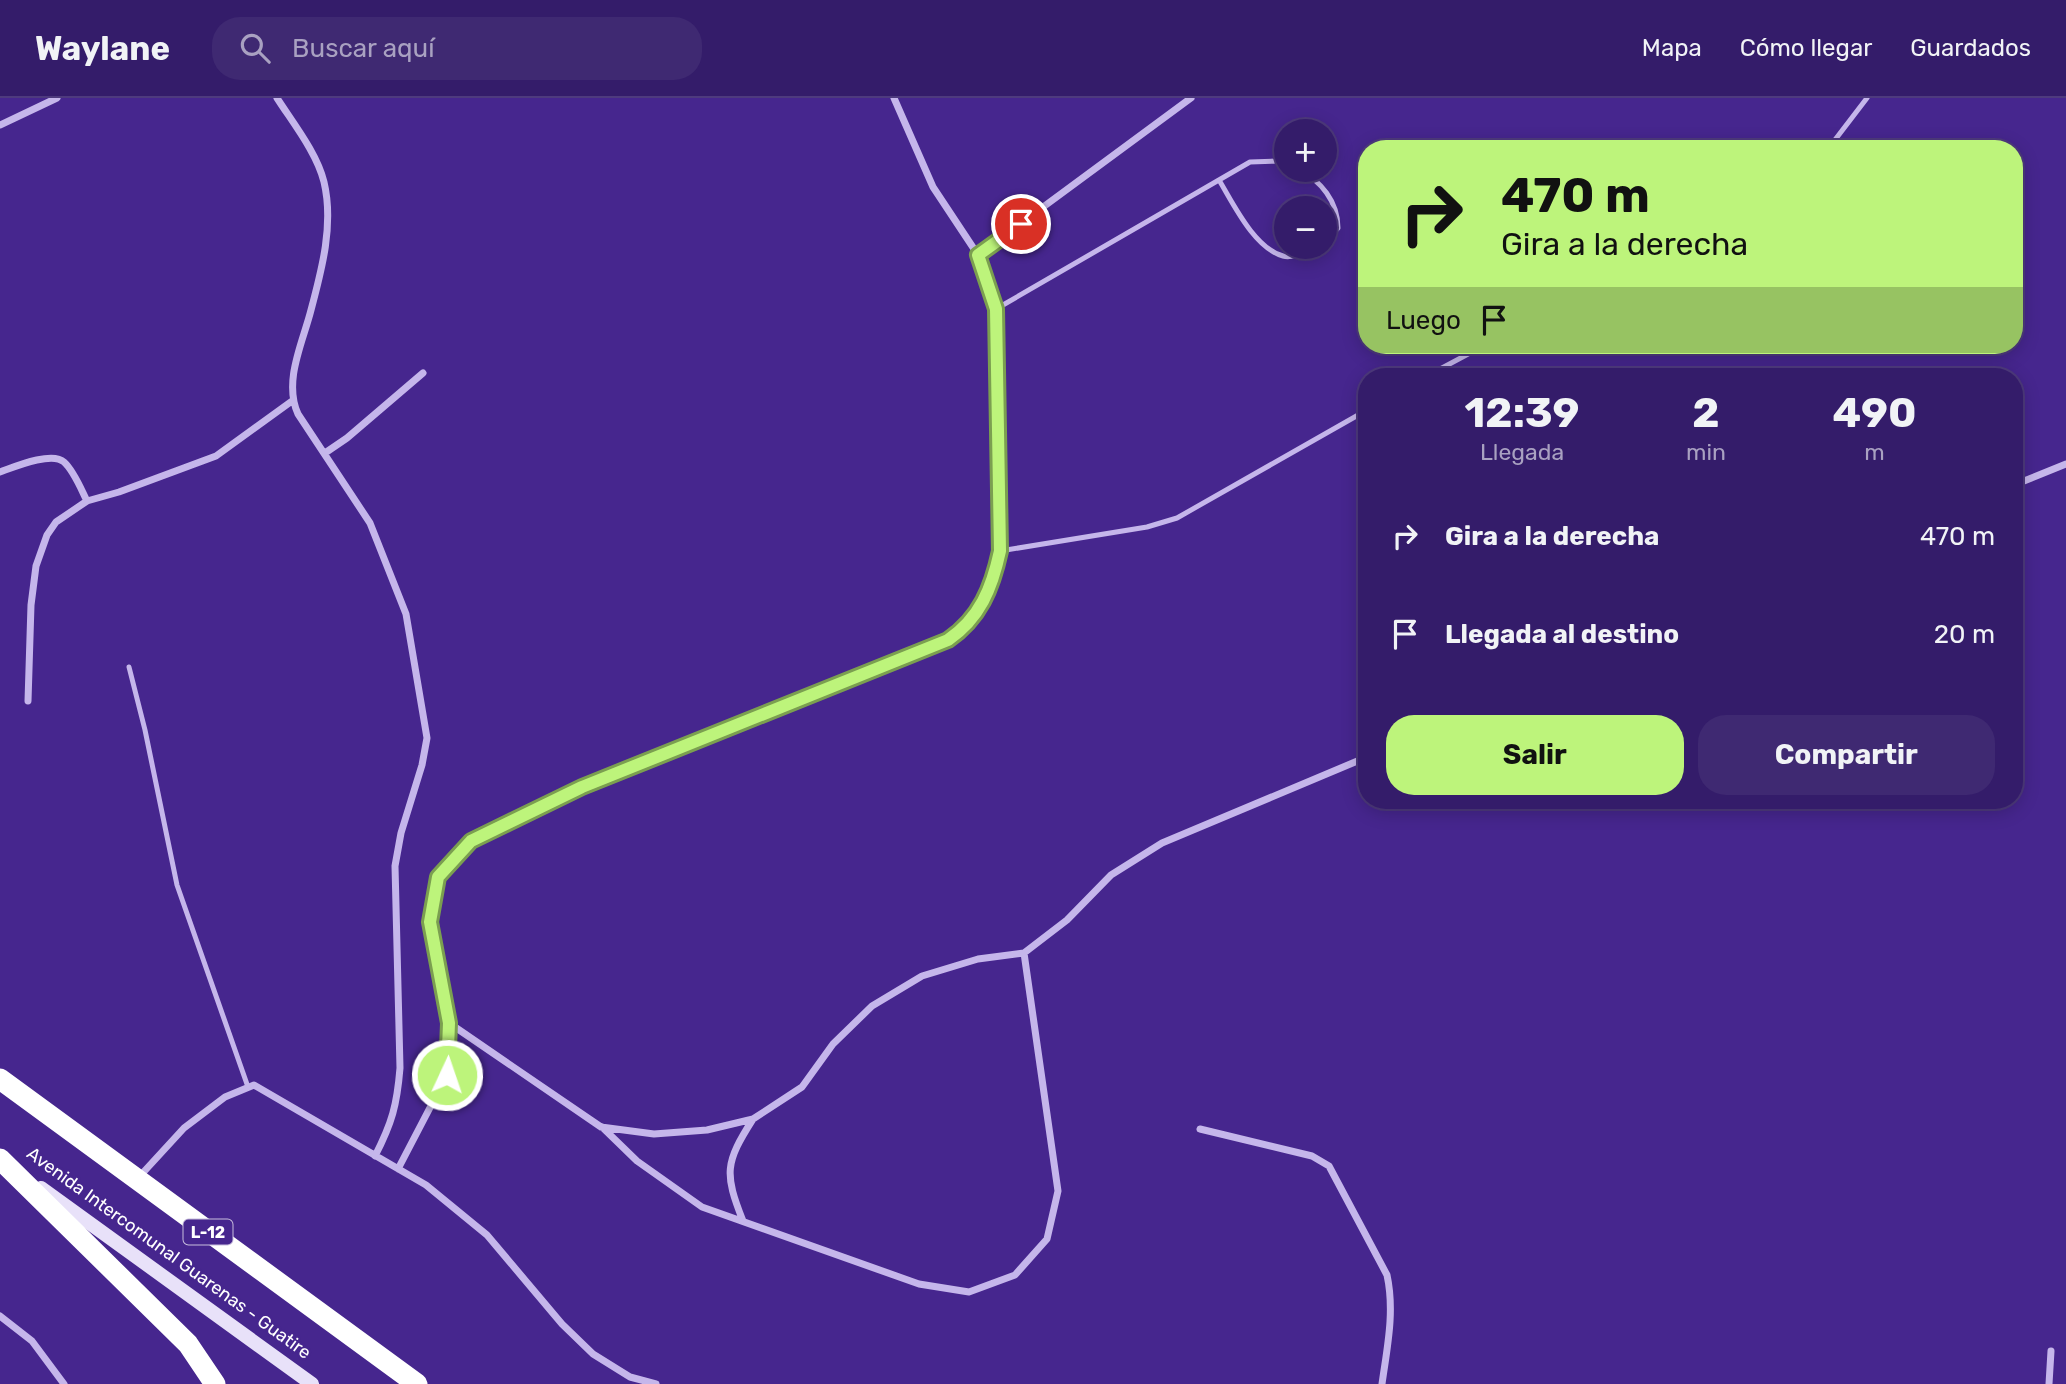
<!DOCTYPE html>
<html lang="es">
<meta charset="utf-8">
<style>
body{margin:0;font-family:Rubik,sans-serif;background:#3f2972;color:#f1f3f6;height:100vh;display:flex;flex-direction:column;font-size:26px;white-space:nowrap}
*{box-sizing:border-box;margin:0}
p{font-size:23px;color:#a9a1c1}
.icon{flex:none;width:38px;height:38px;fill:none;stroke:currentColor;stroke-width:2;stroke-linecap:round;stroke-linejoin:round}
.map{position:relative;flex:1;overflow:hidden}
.sheet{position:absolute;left:1358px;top:270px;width:665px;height:441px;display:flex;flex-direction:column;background:#341c6a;border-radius:28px;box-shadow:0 4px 18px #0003,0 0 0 2px #4e3a7e}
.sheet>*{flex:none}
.hud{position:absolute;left:1358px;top:42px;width:665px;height:214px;border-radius:28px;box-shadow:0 4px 18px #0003,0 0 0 2px #4e3a7e;background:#bdf47b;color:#111;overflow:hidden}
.buttons{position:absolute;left:1274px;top:21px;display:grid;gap:14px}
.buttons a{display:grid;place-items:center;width:63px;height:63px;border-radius:50%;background:#341c6a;box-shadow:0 4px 18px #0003,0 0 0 2px #4e3a7e;font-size:35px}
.pin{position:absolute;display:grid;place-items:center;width:60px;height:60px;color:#fff;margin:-30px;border:4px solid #fff;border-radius:50%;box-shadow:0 2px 7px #0007}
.me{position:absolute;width:77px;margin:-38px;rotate:3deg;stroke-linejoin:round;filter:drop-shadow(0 0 5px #0008)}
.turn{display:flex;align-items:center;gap:24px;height:147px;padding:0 28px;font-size:32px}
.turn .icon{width:91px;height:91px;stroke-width:2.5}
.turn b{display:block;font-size:49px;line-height:60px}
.then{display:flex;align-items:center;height:66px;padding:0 28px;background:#0003;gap:14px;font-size:26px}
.eta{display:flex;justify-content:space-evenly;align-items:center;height:119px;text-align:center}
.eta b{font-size:42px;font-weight:700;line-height:49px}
.cta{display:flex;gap:14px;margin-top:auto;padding:14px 28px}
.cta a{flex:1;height:80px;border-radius:28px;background:#bdf47b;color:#111;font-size:28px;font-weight:700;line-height:80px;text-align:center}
.cta a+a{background:#3f2972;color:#f1f3f6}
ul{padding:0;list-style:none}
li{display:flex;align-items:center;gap:21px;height:98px;padding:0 28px}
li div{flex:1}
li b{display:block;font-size:26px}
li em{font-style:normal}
header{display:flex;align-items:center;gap:42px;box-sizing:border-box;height:98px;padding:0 35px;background:#341c6a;border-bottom:2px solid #4e3a7e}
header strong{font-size:33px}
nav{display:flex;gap:38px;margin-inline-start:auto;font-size:24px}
.search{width:490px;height:63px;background:#3f2972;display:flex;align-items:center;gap:18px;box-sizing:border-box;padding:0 24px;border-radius:28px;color:#a9a1c1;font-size:26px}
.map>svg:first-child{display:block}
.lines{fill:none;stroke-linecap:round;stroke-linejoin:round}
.lane{stroke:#c5b6eb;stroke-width:5}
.street{stroke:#c5b6eb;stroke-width:7}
.secondary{stroke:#e8e1f9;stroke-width:14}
.highway{stroke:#fff;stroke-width:21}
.route-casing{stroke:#7b9f50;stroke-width:18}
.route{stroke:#bdf47b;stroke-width:12}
.labels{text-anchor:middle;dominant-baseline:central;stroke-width:5;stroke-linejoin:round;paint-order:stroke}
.shield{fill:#46268e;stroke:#c8bedd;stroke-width:2}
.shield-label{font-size:16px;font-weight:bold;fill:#fff}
.street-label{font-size:18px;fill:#fff;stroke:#46268e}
</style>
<header>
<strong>Waylane</strong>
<div class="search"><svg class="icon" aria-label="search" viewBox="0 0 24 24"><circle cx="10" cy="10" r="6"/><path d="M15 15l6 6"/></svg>Buscar aquí</div>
<nav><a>Mapa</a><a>Cómo llegar</a><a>Guardados</a></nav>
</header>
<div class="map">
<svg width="2066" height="1286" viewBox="0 0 2066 1286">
<rect width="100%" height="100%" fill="#46268e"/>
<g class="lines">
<path class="lane" d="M 1828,51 L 1867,0
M 1298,72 C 1321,82 1338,104 1338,130 L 1325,144
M 1219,82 C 1233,105 1254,150 1283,158 C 1293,161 1305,153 1314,149
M 996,211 L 1250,64 L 1278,63 L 1286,66
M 1427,278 L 1470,255
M 1000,453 L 1147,429 L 1177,420 L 1367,312
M 129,569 L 145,632 L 177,787 L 248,989"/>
<path class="street" d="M 277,0 C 293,25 317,55 324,84 C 334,126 322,171 311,212 C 303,244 283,283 298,316 L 370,425 L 406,516 L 427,640 L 422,667 L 401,735 L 395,768 L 400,970 C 397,1007 392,1025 375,1058
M 0,27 L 57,0
M 978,157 L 1191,0
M 325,355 L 347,340 L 423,275
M 0,374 C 14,369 52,353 64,364 C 74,373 81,391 87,403
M 2014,387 L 2066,366
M 28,603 L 31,507 L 36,468 L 47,437 L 56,424 L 87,403 L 119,394 L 216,358 L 292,303
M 449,925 L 601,1029 L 654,1036 L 707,1032 L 753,1021 L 802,989 L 833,946 L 872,908 L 922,878 L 978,861 L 1024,855 L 1067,822 L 1111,777 L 1162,745 L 1367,659
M 602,1029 L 637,1063 L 702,1109 L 919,1186 L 969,1194 L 1015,1177 L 1047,1141 L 1058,1093 L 1024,855
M 1200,1031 L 1312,1058 L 1329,1068 L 1387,1177 C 1395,1214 1387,1250 1382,1286
M 398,1071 L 447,977 L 449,925 L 430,824 L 438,779 L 471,743 L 582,689 L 948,542 C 980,520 992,490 1000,453 L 996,211 L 978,157 L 933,89 L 894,0
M 139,1079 L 184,1030 L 225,999 L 254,987 L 426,1087 L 487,1137 L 562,1226 L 593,1256 L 630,1279 L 656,1286
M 743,1123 C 724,1075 725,1065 753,1021
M 0,1218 L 32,1243 L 64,1286
M 2049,1286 L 2051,1253"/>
<path class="secondary" d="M 41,1090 L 312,1286"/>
<path class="highway" d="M 0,981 L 417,1286
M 0,1061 L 188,1246 L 215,1286"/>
</g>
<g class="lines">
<g class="route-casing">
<path id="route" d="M 447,977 L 449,925 L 430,824 L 438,779 L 471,743 L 582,689 L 948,542 C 980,520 992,490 1000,453 L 996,211 L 978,157 L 1021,126"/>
</g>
<use href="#route" class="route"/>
</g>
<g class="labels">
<rect class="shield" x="183.5" y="1121.5" width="49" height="25" rx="5"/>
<g class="shield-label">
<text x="208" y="1134">L-12</text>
</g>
<g class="street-label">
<text transform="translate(169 1155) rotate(36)">Avenida Intercomunal Guarenas - Guatire</text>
</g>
</g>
</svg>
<div class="buttons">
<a>+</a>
<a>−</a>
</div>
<div class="pin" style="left:1021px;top:126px;background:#d93025"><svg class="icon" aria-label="arrive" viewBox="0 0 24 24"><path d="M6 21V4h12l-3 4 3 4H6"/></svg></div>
<svg class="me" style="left:447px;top:977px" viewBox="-20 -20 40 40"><circle r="17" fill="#bdf47b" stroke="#fff" stroke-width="3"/><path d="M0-11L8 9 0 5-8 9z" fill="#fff"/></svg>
<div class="hud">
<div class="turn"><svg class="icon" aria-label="right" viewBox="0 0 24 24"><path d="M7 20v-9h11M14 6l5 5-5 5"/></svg><div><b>470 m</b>Gira a la derecha</div></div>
<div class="then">Luego<svg class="icon" aria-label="arrive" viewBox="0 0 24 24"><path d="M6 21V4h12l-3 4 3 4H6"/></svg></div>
</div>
<section class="sheet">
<div class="eta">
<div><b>12:39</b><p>Llegada</p></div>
<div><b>2</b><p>min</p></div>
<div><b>490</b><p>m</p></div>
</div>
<ul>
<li><svg class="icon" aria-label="right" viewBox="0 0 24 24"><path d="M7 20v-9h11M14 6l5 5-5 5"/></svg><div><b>Gira a la derecha</b></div><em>470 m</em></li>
<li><svg class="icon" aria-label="arrive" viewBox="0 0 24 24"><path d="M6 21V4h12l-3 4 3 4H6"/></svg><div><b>Llegada al destino</b></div><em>20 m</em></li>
</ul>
<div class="cta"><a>Salir</a><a>Compartir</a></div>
</section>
</div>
